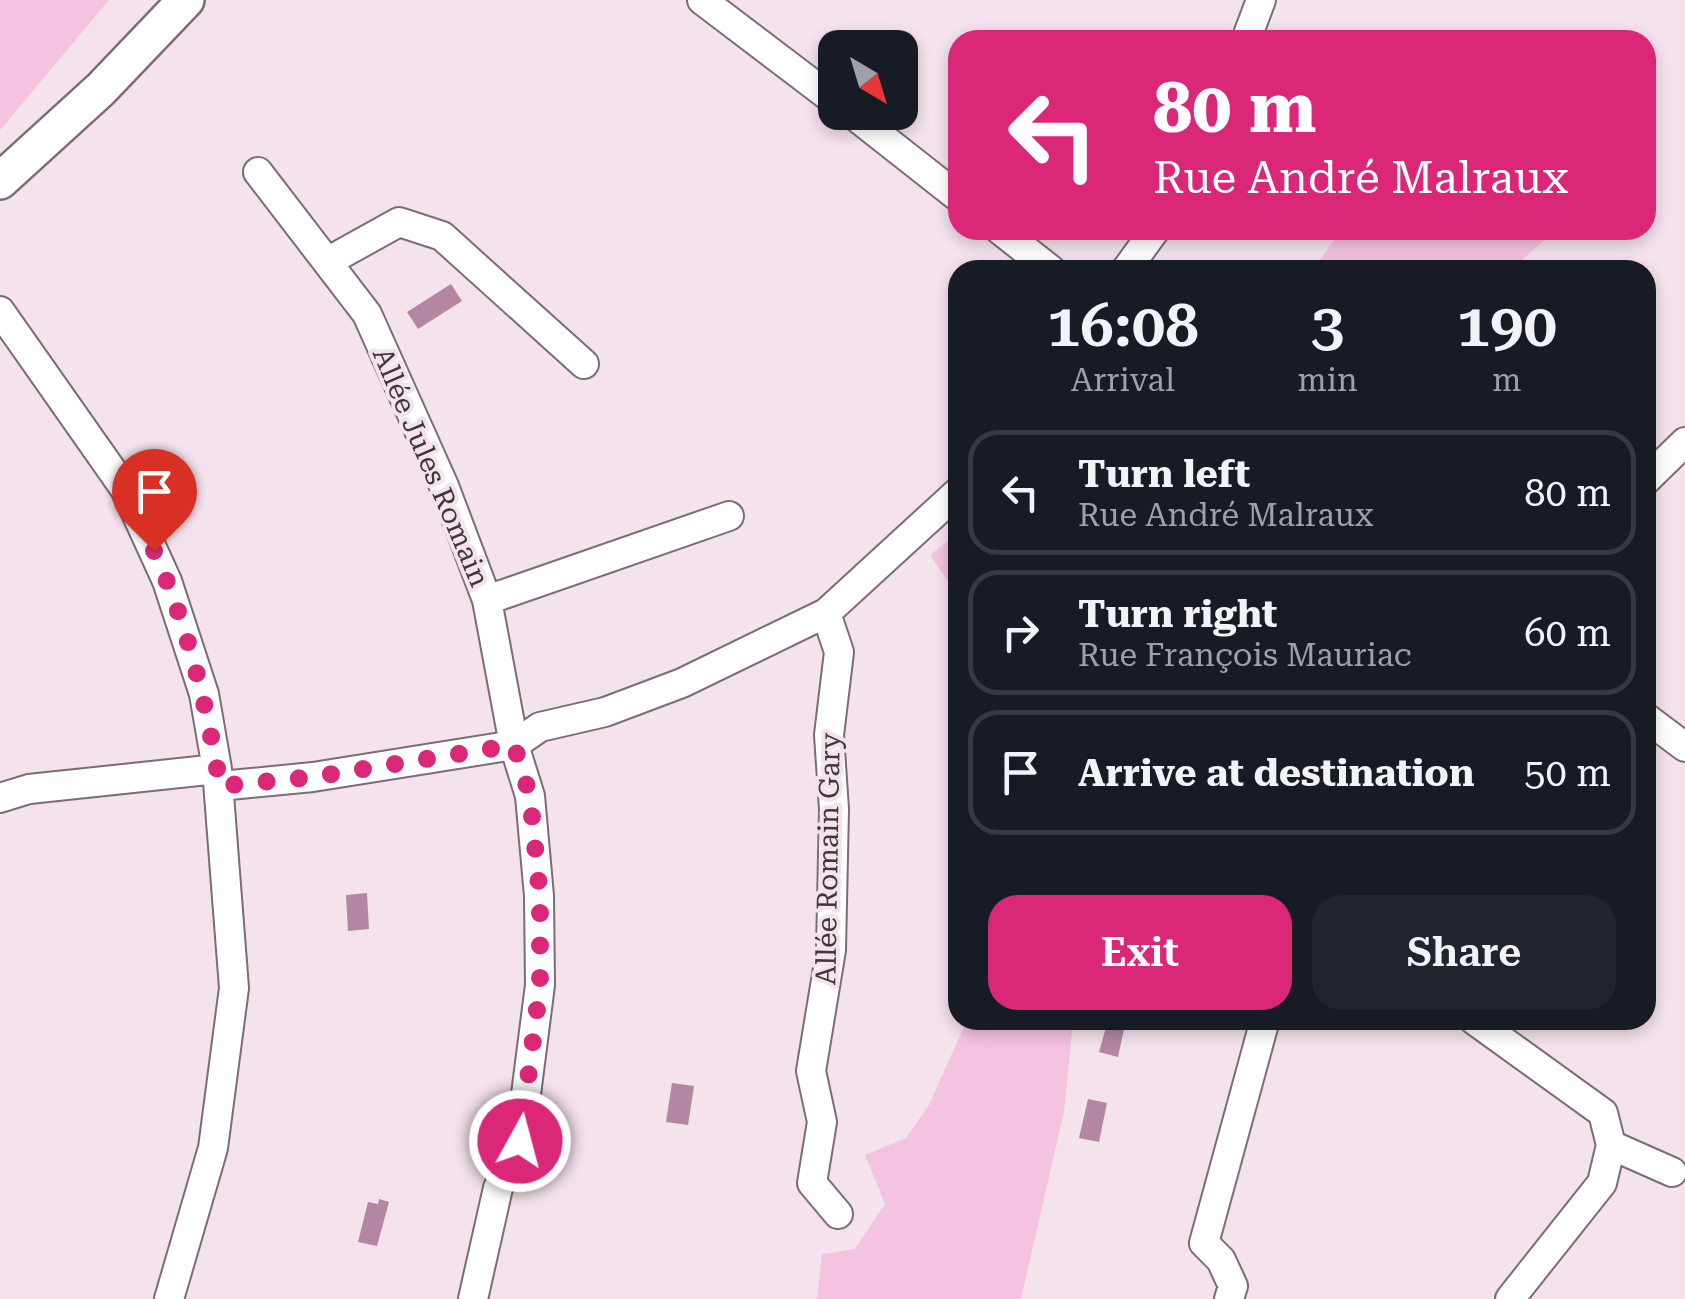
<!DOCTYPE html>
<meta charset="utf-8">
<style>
body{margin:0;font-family:"Roboto Serif",serif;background:#20242c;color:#f1f3f6;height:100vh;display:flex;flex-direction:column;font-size:38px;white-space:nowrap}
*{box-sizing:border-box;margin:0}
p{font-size:32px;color:#9ea1a6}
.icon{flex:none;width:55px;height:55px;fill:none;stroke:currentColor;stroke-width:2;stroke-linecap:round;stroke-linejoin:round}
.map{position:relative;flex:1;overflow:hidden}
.sheet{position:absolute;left:948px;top:260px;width:708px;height:770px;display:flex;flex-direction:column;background:#171b24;border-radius:30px;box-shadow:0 5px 15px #0003}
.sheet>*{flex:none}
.hud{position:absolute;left:948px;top:30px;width:708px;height:210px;border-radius:30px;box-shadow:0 5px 15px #0003;background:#db2777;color:#fff;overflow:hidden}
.needle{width:65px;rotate:142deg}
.fabs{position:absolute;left:818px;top:30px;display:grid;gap:20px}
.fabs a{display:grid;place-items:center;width:100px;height:100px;border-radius:20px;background:#171b24;box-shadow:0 5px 15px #0003;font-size:50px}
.pin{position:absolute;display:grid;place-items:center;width:85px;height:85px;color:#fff;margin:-102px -42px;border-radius:50% 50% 50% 0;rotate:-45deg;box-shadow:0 0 10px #0007}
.pin .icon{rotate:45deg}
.me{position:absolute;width:110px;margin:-55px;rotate:7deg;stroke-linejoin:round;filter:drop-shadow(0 0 8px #0008)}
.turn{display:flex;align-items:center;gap:35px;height:210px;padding:0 40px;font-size:45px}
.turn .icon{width:130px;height:130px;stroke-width:2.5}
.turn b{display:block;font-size:70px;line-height:85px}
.eta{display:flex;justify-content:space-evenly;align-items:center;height:170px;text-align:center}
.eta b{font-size:60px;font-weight:600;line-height:70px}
.action{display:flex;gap:20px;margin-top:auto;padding:20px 40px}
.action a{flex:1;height:115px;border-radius:30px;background:#db2777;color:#fff;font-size:40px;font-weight:600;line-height:115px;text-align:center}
.action a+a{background:#20242c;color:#f1f3f6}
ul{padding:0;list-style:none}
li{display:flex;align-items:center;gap:30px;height:125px;margin:0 20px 15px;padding:0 20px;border:5px solid #363941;border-radius:30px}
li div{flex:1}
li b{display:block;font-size:38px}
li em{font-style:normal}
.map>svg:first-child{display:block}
.green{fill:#f3c3df}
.water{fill:#b486a1}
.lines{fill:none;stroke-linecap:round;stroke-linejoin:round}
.minor-casing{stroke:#7c6c75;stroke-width:32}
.tertiary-casing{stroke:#7c6c75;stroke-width:40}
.minor{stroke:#fff;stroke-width:28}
.tertiary{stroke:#fff;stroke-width:35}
.route{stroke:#db2777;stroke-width:18;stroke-dasharray:0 32.4}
.labels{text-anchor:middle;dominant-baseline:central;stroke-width:8;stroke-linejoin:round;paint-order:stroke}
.street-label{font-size:28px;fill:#3d363a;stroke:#f4e2ec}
</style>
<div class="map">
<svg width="1685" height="1299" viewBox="0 0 1685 1299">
<rect width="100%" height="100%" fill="#f4e2ec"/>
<path class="green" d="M 0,0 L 109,0 L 0,130 Z
M 1341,230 L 1555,230 L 1511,270 L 1313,270 Z
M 957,534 L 957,595 L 930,555 Z
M 967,1020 L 1073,1020 L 1064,1111 L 1021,1299 L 817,1299 L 822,1254 L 855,1249 L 885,1204 L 865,1155 L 906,1138 L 929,1105 Z"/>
<path class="water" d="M 451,284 L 462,301 L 418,329 L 407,312 Z
M 367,893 L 369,929 L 348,931 L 346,895 Z
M 1108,1020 L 1126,1020 L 1118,1057 L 1099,1052 Z
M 672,1083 L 694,1086 L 688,1125 L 666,1122 Z
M 1088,1099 L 1107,1103 L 1099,1142 L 1079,1138 Z
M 379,1199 L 389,1202 L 377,1246 L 358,1242 L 368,1202 L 378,1204 Z"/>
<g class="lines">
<g class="minor-casing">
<path id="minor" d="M 702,0 L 835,101
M 1246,40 L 1261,0
M 850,112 L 958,197
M 258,172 L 367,314 L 444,486 L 487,600 L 514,745 L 530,796 L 539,896 L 540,985 L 520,1141 L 498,1188 L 473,1299
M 1000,230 L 1051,270
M 327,262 L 399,222 L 442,236 L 584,364
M 1126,270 L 1155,230
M 0,311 L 125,489 L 167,581 L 204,694 L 217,769 L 234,988 L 213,1148 L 169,1299
M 1645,481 L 1685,442
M 487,600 L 729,516
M 826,613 L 839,652 L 829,735 L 834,809 L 831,950 L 811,1071 L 822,1122 L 812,1183 L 838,1214
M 1645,717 L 1685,747
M 220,786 L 313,777 L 514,745 L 540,727 L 605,712 L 682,683 L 826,613 L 958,492
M 0,798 L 29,789 L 217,769
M 1474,1020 L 1603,1113 L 1611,1145 L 1602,1183 L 1510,1299
M 1611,1145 L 1672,1172
M 1229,1299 L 1233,1286 L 1221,1260 L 1204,1243 L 1265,1020"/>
</g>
<g class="tertiary-casing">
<path id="tertiary" d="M 0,181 L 101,89 L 186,0"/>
</g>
<use href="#minor" class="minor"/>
<use href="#tertiary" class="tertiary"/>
</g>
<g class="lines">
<path class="route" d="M 154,551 C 188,626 207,706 220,786 L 313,777 L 514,745 L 530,796 L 540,896 L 540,986 L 520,1141"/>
</g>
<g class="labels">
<g class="street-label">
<text transform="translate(431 467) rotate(67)">Allée Jules Romain</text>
<text transform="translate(828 859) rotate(-89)">Allée Romain Gary</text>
</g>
</g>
</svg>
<div class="fabs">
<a><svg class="needle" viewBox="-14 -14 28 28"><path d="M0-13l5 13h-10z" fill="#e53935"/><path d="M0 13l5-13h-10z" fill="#9ea1a6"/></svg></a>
</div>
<div class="pin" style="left:154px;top:551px;background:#d93025"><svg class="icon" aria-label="arrive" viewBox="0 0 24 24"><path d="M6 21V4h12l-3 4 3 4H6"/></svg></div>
<svg class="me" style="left:520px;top:1141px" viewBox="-20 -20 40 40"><circle r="17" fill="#db2777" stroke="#fff" stroke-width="3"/><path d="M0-11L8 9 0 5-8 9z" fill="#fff"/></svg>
<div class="hud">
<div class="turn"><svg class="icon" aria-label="left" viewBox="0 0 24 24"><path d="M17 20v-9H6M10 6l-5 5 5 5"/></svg><div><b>80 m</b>Rue André Malraux</div></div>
</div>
<section class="sheet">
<div class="eta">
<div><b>16:08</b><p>Arrival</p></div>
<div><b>3</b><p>min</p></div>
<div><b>190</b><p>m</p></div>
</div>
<ul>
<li><svg class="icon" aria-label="left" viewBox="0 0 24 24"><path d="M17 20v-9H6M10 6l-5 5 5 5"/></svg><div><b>Turn left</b><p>Rue André Malraux</p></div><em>80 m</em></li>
<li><svg class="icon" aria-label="right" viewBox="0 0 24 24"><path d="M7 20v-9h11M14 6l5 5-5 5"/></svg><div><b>Turn right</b><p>Rue François Mauriac</p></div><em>60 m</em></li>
<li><svg class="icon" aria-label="arrive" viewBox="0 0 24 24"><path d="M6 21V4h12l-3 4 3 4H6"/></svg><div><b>Arrive at destination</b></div><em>50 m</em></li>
</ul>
<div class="action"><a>Exit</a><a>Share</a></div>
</section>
</div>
